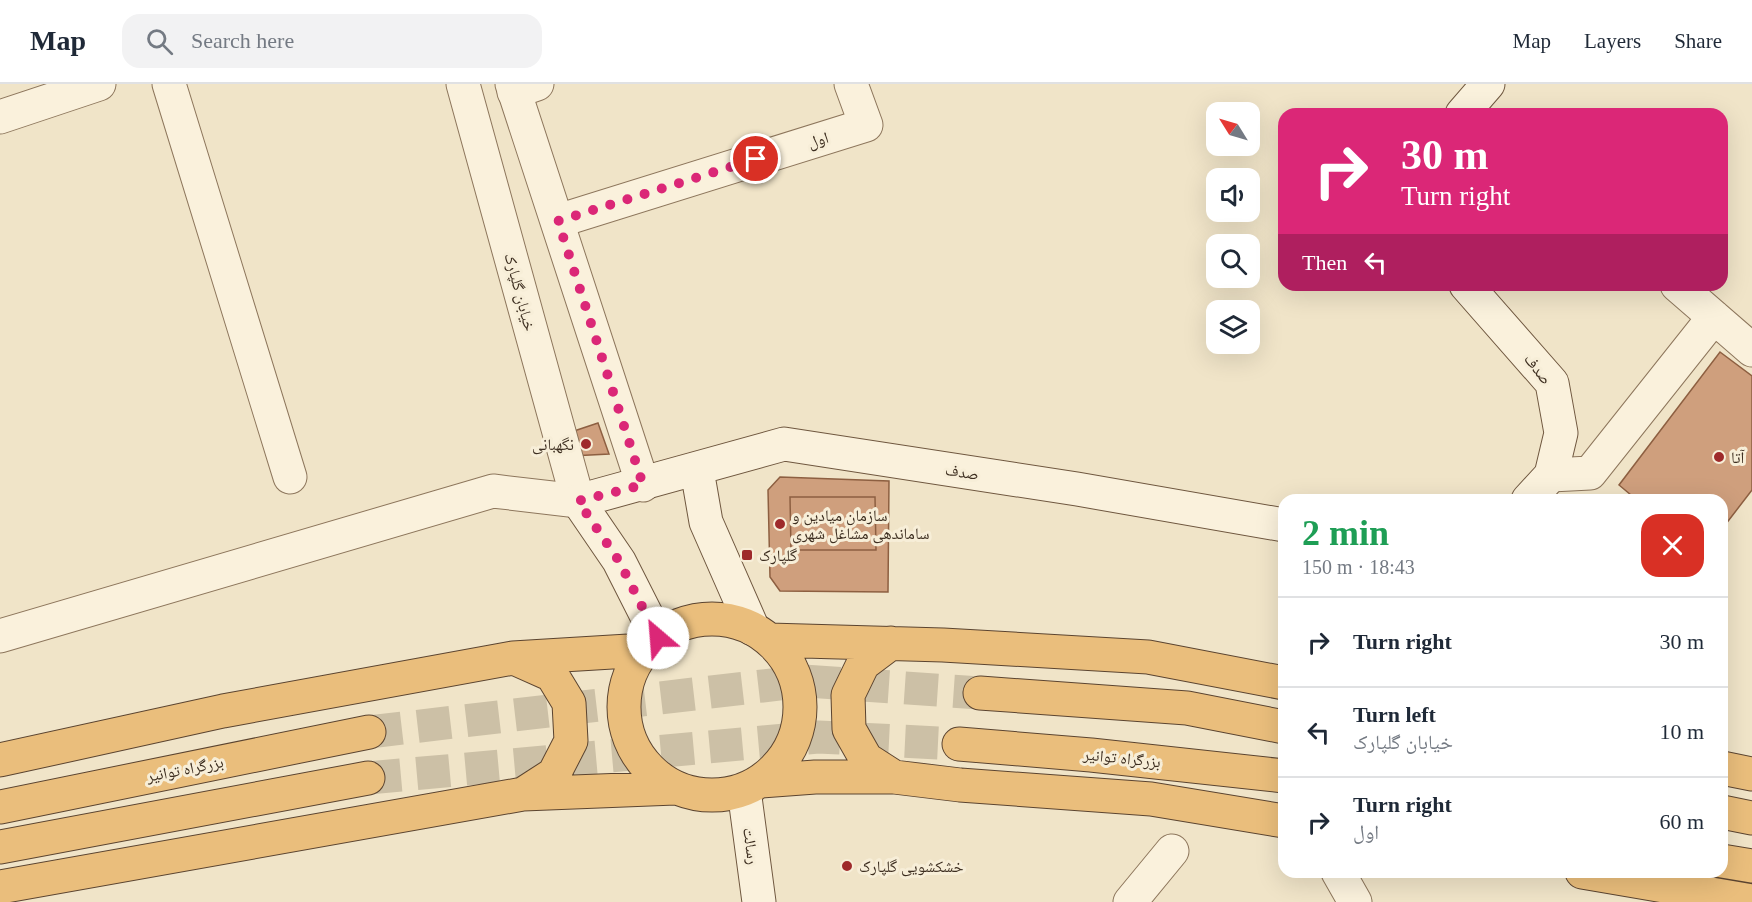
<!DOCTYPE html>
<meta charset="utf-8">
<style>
body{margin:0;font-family:"Times New Roman","Noto Naskh Arabic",serif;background:#f2f2f3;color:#1f2937;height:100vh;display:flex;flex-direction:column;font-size:22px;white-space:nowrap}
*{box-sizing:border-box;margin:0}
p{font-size:20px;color:#747a83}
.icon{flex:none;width:33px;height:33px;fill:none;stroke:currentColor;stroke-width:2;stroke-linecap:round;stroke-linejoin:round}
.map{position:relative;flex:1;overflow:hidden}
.panel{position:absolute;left:1278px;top:410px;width:450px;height:384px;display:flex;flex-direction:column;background:#fff;border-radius:18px;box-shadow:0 6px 24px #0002}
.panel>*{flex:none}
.banner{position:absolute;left:1278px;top:24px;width:450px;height:183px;border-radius:18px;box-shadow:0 6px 24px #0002;background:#db2777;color:#fff;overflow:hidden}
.needle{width:39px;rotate:307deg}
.buttons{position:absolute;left:1206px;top:18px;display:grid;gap:12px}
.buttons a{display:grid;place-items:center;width:54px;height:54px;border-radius:12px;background:#fff;box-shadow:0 6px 24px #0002;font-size:30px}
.pin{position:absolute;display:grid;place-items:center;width:51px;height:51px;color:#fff;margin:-26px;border:3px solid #fff;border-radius:50%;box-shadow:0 2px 6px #0007}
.me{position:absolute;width:66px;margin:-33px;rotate:333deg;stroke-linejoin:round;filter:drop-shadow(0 0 4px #0008)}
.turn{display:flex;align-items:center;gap:21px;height:126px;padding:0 24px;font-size:27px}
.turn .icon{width:78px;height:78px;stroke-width:2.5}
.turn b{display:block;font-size:42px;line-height:51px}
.then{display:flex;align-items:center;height:57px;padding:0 24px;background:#0003;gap:12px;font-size:22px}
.round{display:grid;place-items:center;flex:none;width:63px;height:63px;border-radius:18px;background:#f2f2f3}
.headline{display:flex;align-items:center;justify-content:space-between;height:102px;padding:0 24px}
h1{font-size:36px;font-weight:800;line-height:45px;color:#1e9e55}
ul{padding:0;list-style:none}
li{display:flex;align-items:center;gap:18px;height:90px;padding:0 24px;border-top:2px solid #e0e1e3}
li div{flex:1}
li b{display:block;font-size:22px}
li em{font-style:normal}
header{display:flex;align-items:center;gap:36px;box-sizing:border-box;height:84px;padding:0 30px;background:#fff;border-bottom:2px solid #e0e1e3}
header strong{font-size:28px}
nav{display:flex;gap:33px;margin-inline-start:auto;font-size:21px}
.search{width:420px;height:54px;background:#f2f2f3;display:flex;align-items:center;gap:15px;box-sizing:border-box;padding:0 21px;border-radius:18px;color:#747a83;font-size:22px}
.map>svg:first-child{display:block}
.building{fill:#cf9f7d;stroke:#8d5f41;stroke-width:1.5;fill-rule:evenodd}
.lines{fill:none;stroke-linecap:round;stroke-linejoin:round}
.trunk-tunnel{stroke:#ccc0a6;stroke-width:33;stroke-dasharray:33 16;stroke-linecap:butt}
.minor-casing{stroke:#8d765c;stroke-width:35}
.tertiary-casing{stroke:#8d765c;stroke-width:35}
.secondary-casing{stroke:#6f573f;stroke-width:35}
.trunk-casing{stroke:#5b4430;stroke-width:35}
.minor{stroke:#faf1dc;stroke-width:33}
.tertiary{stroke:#faf1dc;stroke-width:33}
.secondary{stroke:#faf1dc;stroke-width:33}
.trunk{stroke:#eabe7c;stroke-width:33}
.route{stroke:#db2777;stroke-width:10;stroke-dasharray:0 18}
.poi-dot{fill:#9e2a2b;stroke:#f7eed8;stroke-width:2}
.labels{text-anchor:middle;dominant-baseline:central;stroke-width:6;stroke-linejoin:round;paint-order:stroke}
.street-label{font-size:16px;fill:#3d2e20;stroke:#f7eed8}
.poi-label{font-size:16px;fill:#3d2e20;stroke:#f7eed8;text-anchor:start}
</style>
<header>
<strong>Map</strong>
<div class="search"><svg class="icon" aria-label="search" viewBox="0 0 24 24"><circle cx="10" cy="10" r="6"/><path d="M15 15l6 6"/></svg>Search here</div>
<nav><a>Map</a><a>Layers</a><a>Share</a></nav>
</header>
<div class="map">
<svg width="1752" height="818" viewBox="0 0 1752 818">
<rect width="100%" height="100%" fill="#f0e4c8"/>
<path class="building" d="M 1720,268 L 1752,292 L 1752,406 L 1722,445 L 1722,416 L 1637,416 L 1619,401 Z
M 598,339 L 609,370 L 571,372 L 565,350 Z
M 780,393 L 889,397 L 888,508 L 780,507 L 770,493 L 768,406 ZM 790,413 L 875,413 L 876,466 L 791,466 Z
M 790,413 L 875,413 L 876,466 L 791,466 Z"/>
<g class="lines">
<path class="trunk-tunnel" d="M 369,648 L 805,597 L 980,609
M 368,694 L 818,653 L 959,660"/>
<g class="minor-casing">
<path id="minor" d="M 169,0 L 290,393
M 514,8 L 537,0
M 0,33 L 99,0
M 558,137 L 866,41 L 851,0
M 1677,201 L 1752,266
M 1551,391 L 1590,389 L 1714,233
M 0,552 L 493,407 L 578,417
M 1338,788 L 1355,818
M 1130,818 L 1172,767"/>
</g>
<g class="tertiary-casing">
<path id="tertiary" d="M 463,0 L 578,417
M 512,0 L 643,401"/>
</g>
<g class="secondary-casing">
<path id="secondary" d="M 1462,30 L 1488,0
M 1466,201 L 1552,299 L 1561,349 L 1551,391 L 1528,416
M 697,386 L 706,438 L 753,545
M 658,554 L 619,477 L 578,417 L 784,360 L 1077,405 L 1284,441
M 744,706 L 759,818"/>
</g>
<g class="trunk-casing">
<path id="trunk" d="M624 623a88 88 0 1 1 176 0a88 88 0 1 1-176 0Z
M 769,556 L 943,561 L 1148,573 L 1284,599
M 891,559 L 863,580 L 848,611 L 849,645 L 866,675 L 894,693
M 514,574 L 552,591 L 569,619 L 571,657 L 554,690 L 523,710
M 980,609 L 1187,624 L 1284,643
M 959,660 L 1091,671 L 1284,692
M 0,676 L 223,627 L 513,574 L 645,566
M 1722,684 L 1752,690
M 761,697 L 815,693 L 894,693 L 960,701 L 1151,715 L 1284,737
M 0,723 L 369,648
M 1722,728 L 1752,734
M 0,763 L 368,694
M 1722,777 L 1752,782
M 1582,788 L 1752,817
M 0,803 L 523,710 L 675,704"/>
</g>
<use href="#minor" class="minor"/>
<use href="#tertiary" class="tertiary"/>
<use href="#secondary" class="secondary"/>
<use href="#trunk" class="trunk"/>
</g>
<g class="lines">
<path class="route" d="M 658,554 L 619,477 L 578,417 L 643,401 L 558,137 L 756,75"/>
</g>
<g class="poi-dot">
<circle cx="586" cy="360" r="6"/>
<circle cx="1719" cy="373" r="6"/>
<circle cx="780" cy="440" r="6"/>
<rect x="741" y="465" width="12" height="12" rx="3"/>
<circle cx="847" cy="782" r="6"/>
</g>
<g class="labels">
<g class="street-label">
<text transform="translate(818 56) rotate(-17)">اول</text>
<text transform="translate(520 208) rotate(75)">خیابان گلپارک</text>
<text transform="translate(1538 285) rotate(52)">صدف</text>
<text transform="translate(962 388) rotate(9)">صدف</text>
<text transform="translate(1122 674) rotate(6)">بزرگراه توانیر</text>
<text transform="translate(185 685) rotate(-11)">بزرگراه توانیر</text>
<text transform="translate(751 762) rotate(82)">رسالت</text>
</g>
<g class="poi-label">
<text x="574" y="360" text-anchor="end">نگهبانی</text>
<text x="1731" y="373">آتا</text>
<text x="792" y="431">سازمان میادین و<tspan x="792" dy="18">ساماندهی مشاغل شهری</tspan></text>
<text x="759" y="471">گلپارک</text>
<text x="859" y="782">خشکشویی گلپارک</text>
</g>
</g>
</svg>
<div class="buttons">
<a><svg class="needle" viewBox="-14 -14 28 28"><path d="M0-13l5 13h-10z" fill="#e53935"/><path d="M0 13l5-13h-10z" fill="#747a83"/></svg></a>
<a><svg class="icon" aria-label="sound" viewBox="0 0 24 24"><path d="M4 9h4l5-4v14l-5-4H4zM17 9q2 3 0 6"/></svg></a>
<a><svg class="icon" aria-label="search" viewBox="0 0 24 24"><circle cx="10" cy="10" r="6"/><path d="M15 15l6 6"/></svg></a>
<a><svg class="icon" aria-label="layers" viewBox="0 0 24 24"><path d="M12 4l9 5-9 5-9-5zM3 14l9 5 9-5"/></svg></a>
</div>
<div class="pin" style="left:756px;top:75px;background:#d93025"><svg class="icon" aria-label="arrive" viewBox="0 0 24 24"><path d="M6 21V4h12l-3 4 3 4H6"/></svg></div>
<svg class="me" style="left:658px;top:554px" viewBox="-20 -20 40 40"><circle r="19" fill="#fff"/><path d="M0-13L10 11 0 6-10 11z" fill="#db2777"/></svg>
<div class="banner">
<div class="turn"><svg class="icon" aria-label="right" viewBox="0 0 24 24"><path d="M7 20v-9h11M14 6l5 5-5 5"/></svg><div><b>30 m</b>Turn right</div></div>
<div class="then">Then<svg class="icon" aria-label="left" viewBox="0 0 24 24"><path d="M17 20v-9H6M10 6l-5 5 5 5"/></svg></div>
</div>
<section class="panel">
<div class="headline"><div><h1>2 min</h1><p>150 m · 18:43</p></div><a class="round" style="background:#d93025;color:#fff"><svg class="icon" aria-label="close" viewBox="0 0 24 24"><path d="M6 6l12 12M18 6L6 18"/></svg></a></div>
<ul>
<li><svg class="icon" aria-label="right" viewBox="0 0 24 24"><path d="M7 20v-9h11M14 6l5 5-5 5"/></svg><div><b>Turn right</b></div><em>30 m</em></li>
<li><svg class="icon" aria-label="left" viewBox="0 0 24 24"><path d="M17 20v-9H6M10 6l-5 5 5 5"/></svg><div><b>Turn left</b><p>خیابان گلپارک</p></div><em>10 m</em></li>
<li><svg class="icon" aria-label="right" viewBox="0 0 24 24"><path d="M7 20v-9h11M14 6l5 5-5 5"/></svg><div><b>Turn right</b><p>اول</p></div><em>60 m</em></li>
</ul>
</section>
</div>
